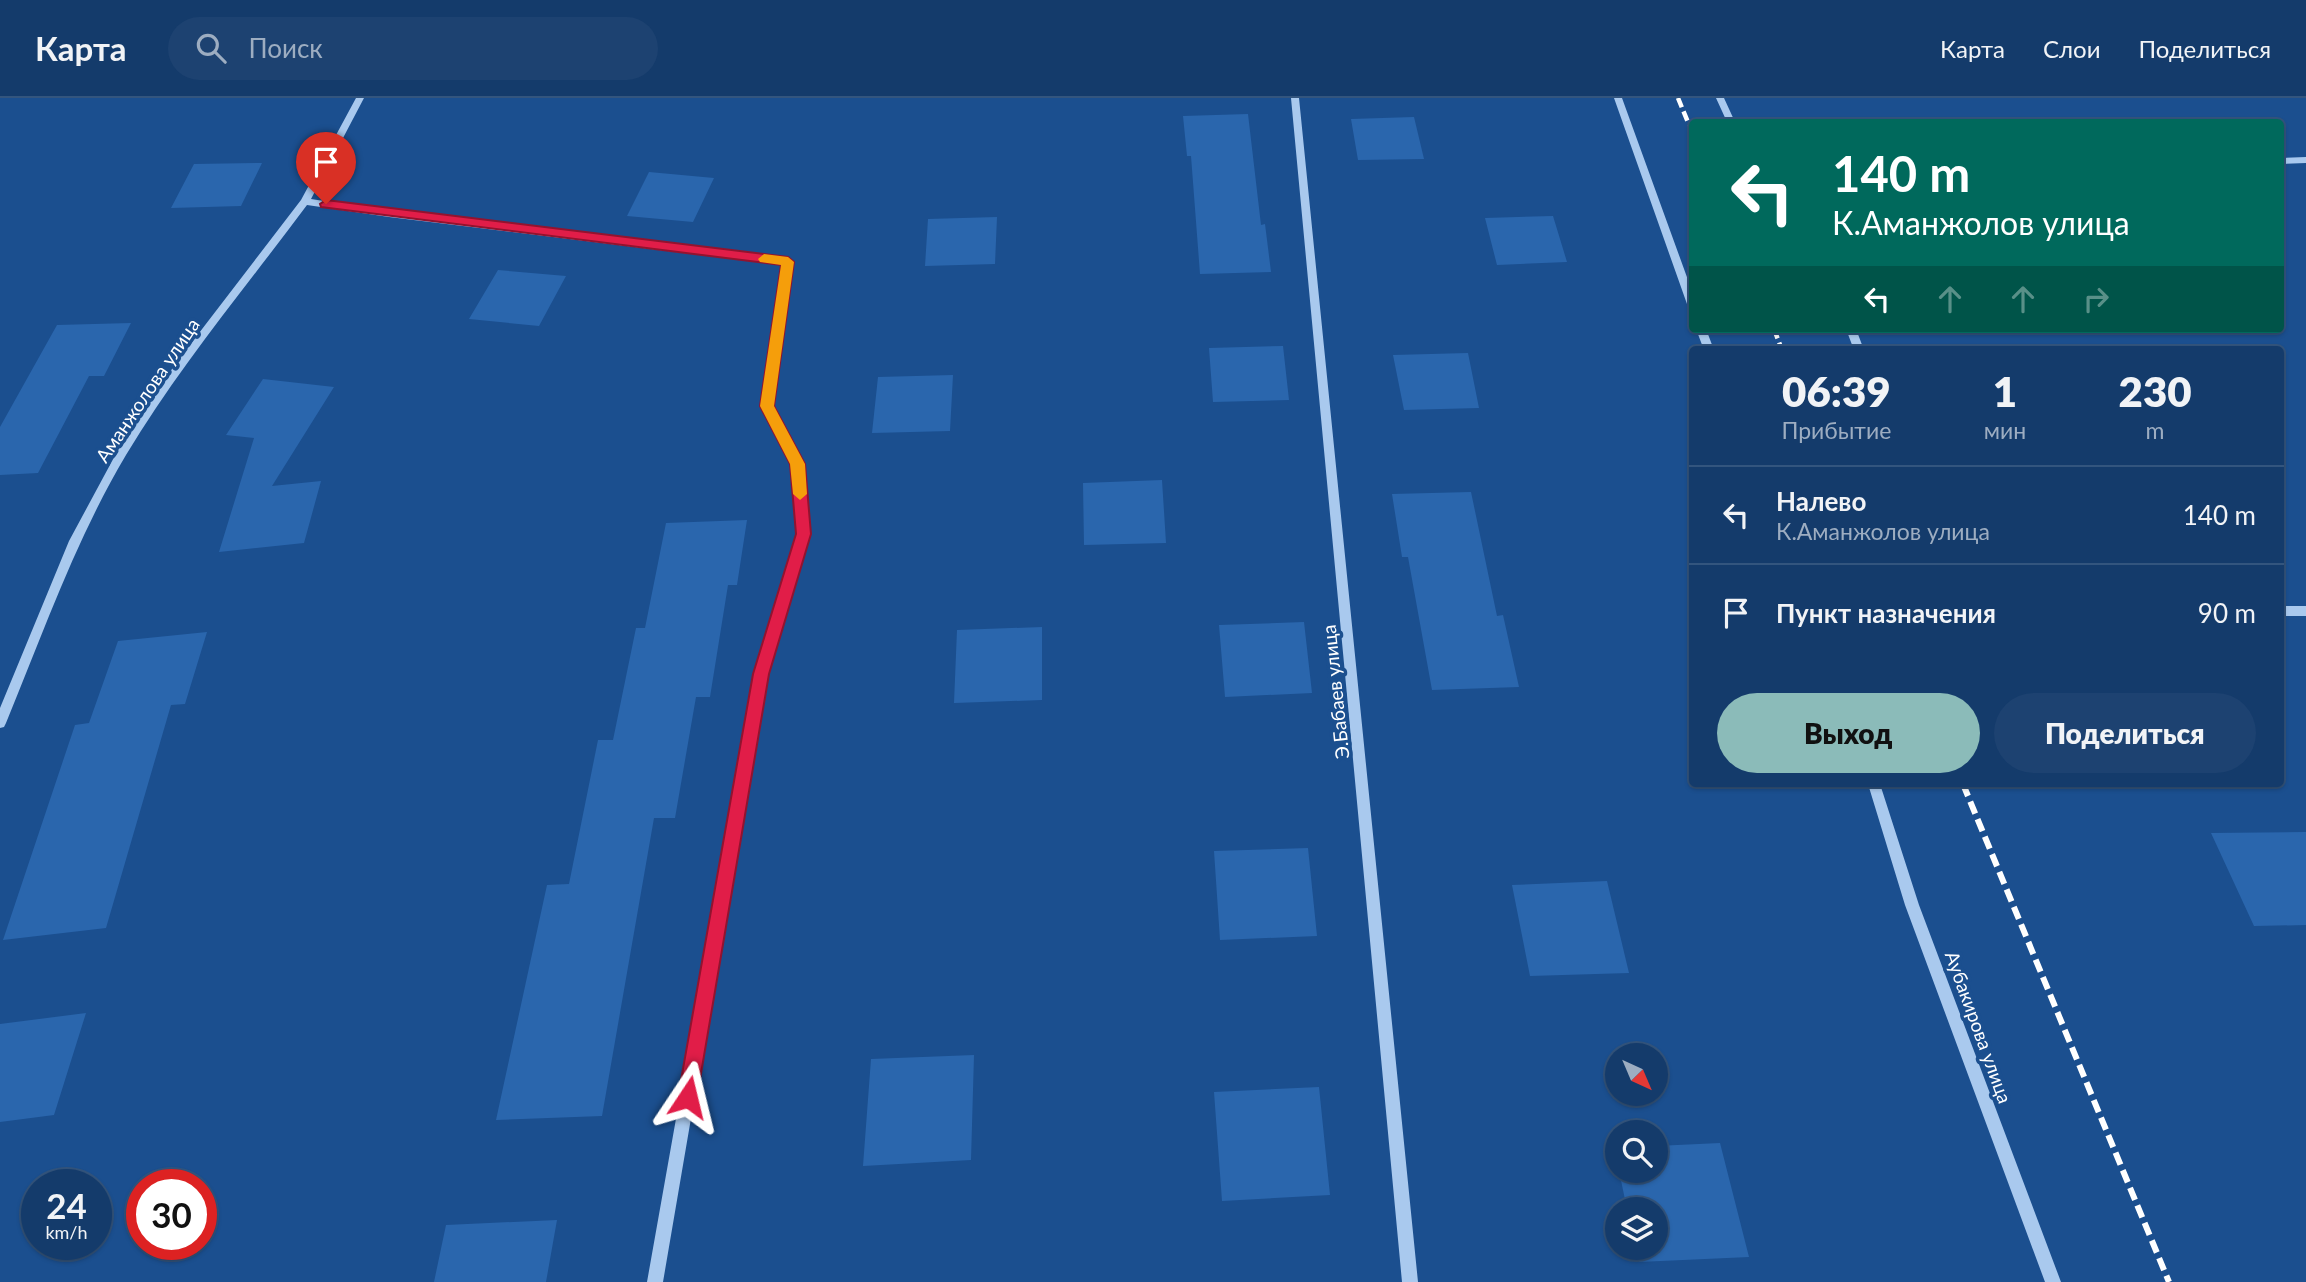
<!DOCTYPE html>
<html lang="ru">
<meta charset="utf-8">
<style>
body{margin:0;font-family:Lato,sans-serif;background:#1d4271;color:#f1f3f6;height:100vh;display:flex;flex-direction:column;font-size:26px;white-space:nowrap}
*{box-sizing:border-box;margin:0}
p{font-size:23px;color:#9dadc1}
.icon{flex:none;width:38px;height:38px;fill:none;stroke:currentColor;stroke-width:2;stroke-linecap:round;stroke-linejoin:round}
.map{position:relative;flex:1;overflow:hidden}
.drawer{position:absolute;left:1689px;top:248px;width:595px;height:441px;display:flex;flex-direction:column;background:#143b6b;border-radius:7px;box-shadow:0 2px 5px #0004,0 0 0 2px #33557e}
.drawer>*{flex:none}
.banner{position:absolute;left:1689px;top:21px;width:595px;height:214px;border-radius:7px;box-shadow:0 2px 5px #0004,0 0 0 2px #33557e;background:#00695c;color:#fff;overflow:hidden}
.needle{width:46px;rotate:136deg}
.tools{position:absolute;left:1605px;top:945px;display:grid;gap:14px}
.tools a{display:grid;place-items:center;width:63px;height:63px;border-radius:50%;background:#143b6b;box-shadow:0 2px 5px #0004,0 0 0 2px #33557e;font-size:35px}
.speed{position:absolute;left:21px;top:1071px;display:flex;gap:14px;font-size:35px;font-weight:700;text-align:center}
.speed>*{display:grid;place-content:center;width:91px;height:91px;border-radius:50%;background:#143b6b;box-shadow:0 2px 5px #0004,0 0 0 2px #33557e;line-height:1}
.speed small{font-size:18px;font-weight:400}
.speed .limit{border:10px solid #d22;background:#fff;color:#111}
.pin{position:absolute;display:grid;place-items:center;width:60px;height:60px;color:#fff;margin:-72px -30px;border-radius:50% 50% 50% 0;rotate:-45deg;box-shadow:0 0 7px #0007}
.pin .icon{rotate:45deg}
.me{position:absolute;width:77px;margin:-38px;rotate:10deg;stroke-linejoin:round;filter:drop-shadow(0 0 5px #0008)}
.turn{display:flex;align-items:center;gap:24px;height:147px;padding:0 28px;font-size:32px}
.turn .icon{width:91px;height:91px;stroke-width:2.5}
.turn b{display:block;font-size:49px;line-height:60px}
.lanes{display:flex;align-items:center;height:66px;padding:0 28px;background:#0003;justify-content:center;gap:35px;direction:ltr}
.lanes .off{opacity:.35}
.eta{display:flex;justify-content:space-evenly;align-items:center;height:119px;text-align:center}
.eta b{font-size:42px;font-weight:800;line-height:49px}
.primary-button{display:flex;gap:14px;margin-top:auto;padding:14px 28px}
.primary-button a{flex:1;height:80px;border-radius:42px;background:#8bbbb9;color:#111;font-size:28px;font-weight:800;line-height:80px;text-align:center}
.primary-button a+a{background:#1d4271;color:#f1f3f6}
ul{padding:0;list-style:none}
li{display:flex;align-items:center;gap:21px;height:98px;padding:0 28px;border-top:2px solid #33557e}
li div{flex:1}
li b{display:block;font-size:26px}
li em{font-style:normal}
header{display:flex;align-items:center;gap:42px;box-sizing:border-box;height:98px;padding:0 35px;background:#143b6b;border-bottom:2px solid #33557e}
header strong{font-size:33px}
nav{display:flex;gap:38px;margin-inline-start:auto;font-size:24px}
.search{width:490px;height:63px;background:#1d4271;display:flex;align-items:center;gap:18px;box-sizing:border-box;padding:0 24px;border-radius:38px;color:#9dadc1;font-size:26px}
.map>svg:first-child{display:block}
.building{fill:#2a66ad}
.lines{fill:none;stroke-linecap:round;stroke-linejoin:round}
.minor{fill:#a9c9ee;fill-rule:evenodd}
.rail-far1{stroke:#fff;stroke-width:4.5;stroke-dasharray:10 4.5;stroke-linecap:butt}
.rail{stroke:#fff;stroke-width:6;stroke-dasharray:13 6;stroke-linecap:butt}
.route{fill:#e11d48;stroke:#92132f;stroke-width:2}
.slow{fill:#f59e0b}
.labels{text-anchor:middle;dominant-baseline:central;stroke-width:7;stroke-linejoin:round;paint-order:stroke}
.street-label{font-size:19px;fill:#fff;stroke:#1b4f8f}
</style>
<header>
<strong>Карта</strong>
<div class="search"><svg class="icon" aria-label="search" viewBox="0 0 24 24"><circle cx="10" cy="10" r="6"/><path d="M15 15l6 6"/></svg>Поиск</div>
<nav><a>Карта</a><a>Слои</a><a>Поделиться</a></nav>
</header>
<div class="map">
<svg width="2306" height="1184" viewBox="0 0 2306 1184">
<rect width="100%" height="100%" fill="#1b4f8f"/>
<path class="building" d="M 1248,16 L 1261,127 L 1265,126 L 1271,174 L 1200,176 L 1191,58 L 1187,58 L 1183,18 Z
M 1414,19 L 1424,61 L 1358,62 L 1351,21 Z
M 262,65 L 241,108 L 171,110 L 194,66 Z
M 649,74 L 714,80 L 693,124 L 627,118 Z
M 1553,118 L 1567,164 L 1497,167 L 1485,120 Z
M 997,119 L 995,166 L 925,168 L 928,121 Z
M 498,172 L 566,178 L 539,228 L 469,221 Z
M 131,225 L 104,278 L 89,278 L 38,375 L 0,377 L 0,329 L 57,227 Z
M 1283,248 L 1289,302 L 1213,304 L 1209,250 Z
M 1468,255 L 1479,310 L 1404,312 L 1393,257 Z
M 953,277 L 950,333 L 872,335 L 878,279 Z
M 263,281 L 334,289 L 272,388 L 321,383 L 304,445 L 219,454 L 254,340 L 226,337 Z
M 1162,382 L 1166,445 L 1084,447 L 1083,385 Z
M 1471,394 L 1497,518 L 1503,517 L 1519,589 L 1432,592 L 1408,459 L 1402,459 L 1392,396 Z
M 747,422 L 737,487 L 728,487 L 710,599 L 696,599 L 675,720 L 654,720 L 602,1018 L 496,1022 L 547,787 L 569,786 L 598,642 L 613,642 L 636,530 L 645,530 L 666,425 Z
M 1304,524 L 1312,595 L 1225,599 L 1219,527 Z
M 1042,529 L 1042,602 L 954,605 L 957,532 Z
M 207,534 L 185,606 L 171,607 L 106,830 L 3,842 L 75,627 L 89,625 L 118,543 Z
M 2306,734 L 2306,827 L 2254,828 L 2211,735 Z
M 1308,750 L 1317,838 L 1220,842 L 1214,753 Z
M 1607,783 L 1629,875 L 1530,878 L 1512,787 Z
M 86,915 L 54,1017 L 0,1024 L 0,926 Z
M 974,957 L 971,1062 L 863,1068 L 871,961 Z
M 1319,989 L 1330,1097 L 1222,1103 L 1214,994 Z
M 1720,1045 L 1749,1159 L 1639,1164 L 1636,1150 L 1656,1150 L 1656,1111 L 1627,1111 L 1619,1073 L 1656,1073 L 1656,1048 Z
M 557,1122 L 546,1184 L 434,1184 L 446,1127 Z"/>
<g class="lines">
<path class="minor" d="M 356,0 L 364,0 L 311,101 L 389,113 L 787,161 L 792,164 L 772,308 L 802,366 L 809,436 L 767,576 L 663,1184 L 647,1184 L 755,576 L 797,436 L 792,366 L 762,308 L 782,167 L 389,119 L 307,107 C 246,189 179,269 126,357 C 76,441 43,535 6,625 L 4,629 L 0,630 L 0,610 L 69,443 L 118,352 L 176,265 L 301,102 Z
M 1291,0 L 1299,0 L 1418,1184 L 1402,1184 Z
M 1614,0 L 1622,0 L 1692,193 L 1692,210 L 1687,206 Z
M 1716,0 L 1724,0 L 1735,24 L 1727,24 Z
M 2306,59 L 2306,65 L 2280,66 L 2280,60 Z
M 1696,231 L 1706,231 L 1714,252 L 1704,252 Z
M 1846,231 L 1856,231 L 1864,252 L 1854,252 Z
M 2280,508 L 2306,508 L 2306,518 L 2280,518 Z
M 1868,686 L 1880,686 L 1919,807 L 2061,1184 L 2045,1184 L 1905,807 Z"/>
<path class="rail-far1" d="M 1678,0 L 1692,34
M 1774,231 L 1782,252"/>
<path class="rail" d="M 1963,686 L 2169,1184"/>
</g>
<path class="route" d="M 326,102 L 788,159 L 794,164 L 774,308 L 805,366 L 811,436 L 769,576 L 697,999 L 694,1006 L 688,1009 L 681,1006 L 678,999 L 753,576 L 796,436 L 790,366 L 760,308 L 781,167 L 321,109 L 320,106 Z"/>
<path class="slow" d="M 764,156 L 788,159 L 794,164 L 774,308 L 805,366 L 807,396 L 800,402 L 793,396 L 790,366 L 760,308 L 781,167 L 760,164 L 758,161 Z"/>
<g class="labels">
<g class="street-label">
<text transform="translate(147 292) rotate(-56)">Аманжолова улица</text>
<text transform="translate(1335 594) rotate(-96)">Э.Бабаев улица</text>
<text transform="translate(1979 929) rotate(70)">Аубакирова улица</text>
</g>
</g>
</svg>
<div class="tools">
<a><svg class="needle" viewBox="-14 -14 28 28"><path d="M0-13l5 13h-10z" fill="#e53935"/><path d="M0 13l5-13h-10z" fill="#9dadc1"/></svg></a>
<a><svg class="icon" aria-label="search" viewBox="0 0 24 24"><circle cx="10" cy="10" r="6"/><path d="M15 15l6 6"/></svg></a>
<a><svg class="icon" aria-label="layers" viewBox="0 0 24 24"><path d="M12 4l9 5-9 5-9-5zM3 14l9 5 9-5"/></svg></a>
</div>
<div class="speed"><div>24<small>km/h</small></div><div class="limit">30</div></div>
<div class="pin" style="left:326px;top:106px;background:#d93025"><svg class="icon" aria-label="arrive" viewBox="0 0 24 24"><path d="M6 21V4h12l-3 4 3 4H6"/></svg></div>
<svg class="me" style="left:688px;top:999px" viewBox="-20 -20 40 40"><path d="M0-17L14 15 0 8-14 15z" fill="#e11d48" stroke="#fff" stroke-width="4"/></svg>
<div class="banner">
<div class="turn"><svg class="icon" aria-label="left" viewBox="0 0 24 24"><path d="M17 20v-9H6M10 6l-5 5 5 5"/></svg><div><b>140 m</b>К.Аманжолов улица</div></div>
<div class="lanes"><svg class="icon" aria-label="left" viewBox="0 0 24 24"><path d="M17 20v-9H6M10 6l-5 5 5 5"/></svg><svg class="icon off" aria-label="ahead" viewBox="0 0 24 24"><path d="M12 20V5M6 11l6-6 6 6"/></svg><svg class="icon off" aria-label="ahead" viewBox="0 0 24 24"><path d="M12 20V5M6 11l6-6 6 6"/></svg><svg class="icon off" aria-label="right" viewBox="0 0 24 24"><path d="M7 20v-9h11M14 6l5 5-5 5"/></svg></div>
</div>
<section class="drawer">
<div class="eta">
<div><b>06:39</b><p>Прибытие</p></div>
<div><b>1</b><p>мин</p></div>
<div><b>230</b><p>m</p></div>
</div>
<ul>
<li><svg class="icon" aria-label="left" viewBox="0 0 24 24"><path d="M17 20v-9H6M10 6l-5 5 5 5"/></svg><div><b>Налево</b><p>К.Аманжолов улица</p></div><em>140 m</em></li>
<li><svg class="icon" aria-label="arrive" viewBox="0 0 24 24"><path d="M6 21V4h12l-3 4 3 4H6"/></svg><div><b>Пункт назначения</b></div><em>90 m</em></li>
</ul>
<div class="primary-button"><a>Выход</a><a>Поделиться</a></div>
</section>
</div>
